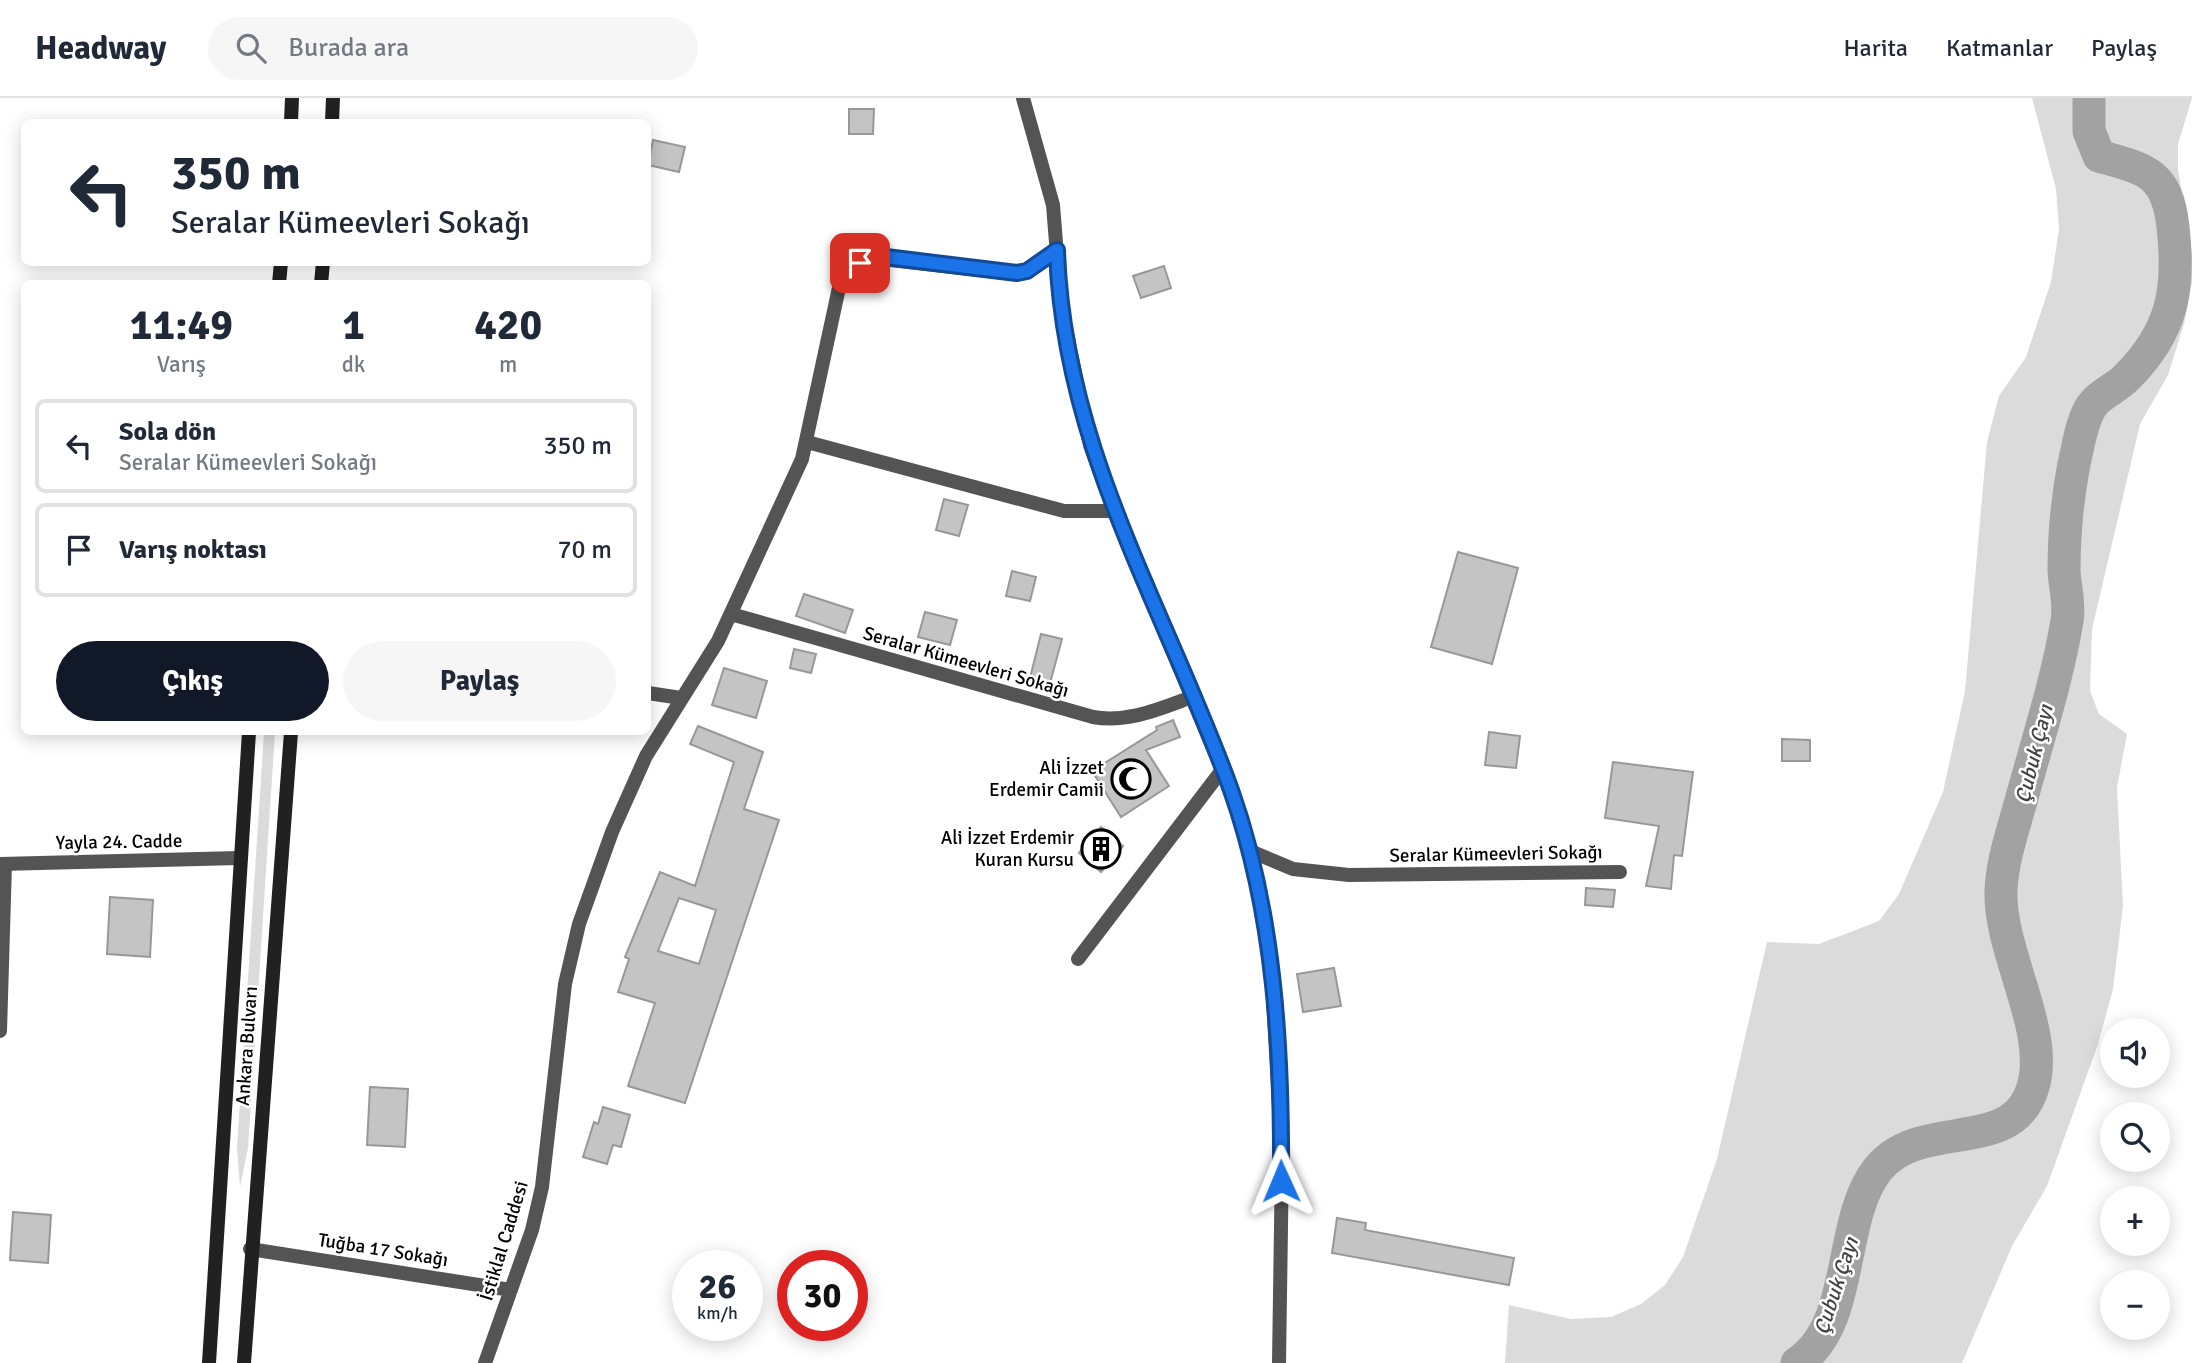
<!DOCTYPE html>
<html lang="tr">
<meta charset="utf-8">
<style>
body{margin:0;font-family:Signika,sans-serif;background:#f6f6f7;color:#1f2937;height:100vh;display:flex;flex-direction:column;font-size:26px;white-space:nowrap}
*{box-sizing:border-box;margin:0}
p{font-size:23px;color:#747a83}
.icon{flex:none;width:38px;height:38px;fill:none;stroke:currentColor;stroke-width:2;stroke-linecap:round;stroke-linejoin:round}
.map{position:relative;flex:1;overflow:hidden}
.sheet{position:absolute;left:21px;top:182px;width:630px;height:455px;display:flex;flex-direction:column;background:#fff;border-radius:10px;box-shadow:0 4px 18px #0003}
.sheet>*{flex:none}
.guide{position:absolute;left:21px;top:21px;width:630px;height:147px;border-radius:10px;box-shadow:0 4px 18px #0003;background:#fff;color:#1f2937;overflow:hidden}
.buttons{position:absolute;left:2100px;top:920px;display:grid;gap:14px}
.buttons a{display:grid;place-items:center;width:70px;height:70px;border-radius:50%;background:#fff;box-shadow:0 4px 18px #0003;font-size:35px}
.speed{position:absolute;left:672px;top:1152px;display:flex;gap:14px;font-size:35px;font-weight:700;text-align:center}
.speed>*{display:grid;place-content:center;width:91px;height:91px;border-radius:50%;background:#fff;box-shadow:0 4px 18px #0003;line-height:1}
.speed small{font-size:18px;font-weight:400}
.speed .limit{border:10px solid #d22;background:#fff;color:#111}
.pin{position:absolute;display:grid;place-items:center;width:60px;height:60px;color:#fff;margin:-30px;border-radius:14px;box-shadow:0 4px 10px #0006}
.me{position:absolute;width:77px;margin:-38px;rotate:359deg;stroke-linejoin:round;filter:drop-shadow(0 0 5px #0008)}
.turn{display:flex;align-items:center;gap:24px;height:147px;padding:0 35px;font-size:32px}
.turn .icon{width:91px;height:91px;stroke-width:2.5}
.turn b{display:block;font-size:49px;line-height:60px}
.eta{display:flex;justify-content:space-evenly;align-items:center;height:119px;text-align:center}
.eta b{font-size:42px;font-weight:700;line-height:49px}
.cta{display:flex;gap:14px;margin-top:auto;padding:14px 35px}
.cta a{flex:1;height:80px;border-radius:42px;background:#111827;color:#fff;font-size:28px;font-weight:700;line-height:80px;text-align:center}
.cta a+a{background:#f6f6f7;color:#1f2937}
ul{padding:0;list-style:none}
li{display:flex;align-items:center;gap:21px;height:94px;margin:0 14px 10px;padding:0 21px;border:4px solid #e0e1e3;border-radius:10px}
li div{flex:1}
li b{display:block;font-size:26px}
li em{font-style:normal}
header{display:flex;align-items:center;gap:42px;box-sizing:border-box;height:98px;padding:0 35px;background:#fff;border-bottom:2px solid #e0e1e3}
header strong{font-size:33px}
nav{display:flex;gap:38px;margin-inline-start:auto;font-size:24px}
.search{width:490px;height:63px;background:#f6f6f7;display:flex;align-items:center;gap:18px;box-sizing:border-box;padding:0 24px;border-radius:38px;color:#747a83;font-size:26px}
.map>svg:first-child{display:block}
.green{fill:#dbdbdb}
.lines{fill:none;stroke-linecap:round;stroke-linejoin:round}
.river{stroke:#a2a2a2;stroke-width:33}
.building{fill:#c4c4c4;stroke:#989898;stroke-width:2;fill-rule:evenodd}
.minor{stroke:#545454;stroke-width:14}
.tertiary{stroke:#545454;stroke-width:14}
.secondary{stroke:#212121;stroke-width:14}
.route-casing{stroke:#114b97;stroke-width:18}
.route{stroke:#1a73e8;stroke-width:12}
.labels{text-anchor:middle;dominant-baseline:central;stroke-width:5;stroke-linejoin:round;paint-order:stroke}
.street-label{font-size:19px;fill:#000;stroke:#fff}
.poi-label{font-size:19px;fill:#000;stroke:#fff;text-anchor:end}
.water-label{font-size:21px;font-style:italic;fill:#434343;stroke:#fff}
</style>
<header>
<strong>Headway</strong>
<div class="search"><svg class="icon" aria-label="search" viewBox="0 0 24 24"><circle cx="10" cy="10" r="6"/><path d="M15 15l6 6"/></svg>Burada ara</div>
<nav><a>Harita</a><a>Katmanlar</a><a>Paylaş</a></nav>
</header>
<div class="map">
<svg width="2192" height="1265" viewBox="0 0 2192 1265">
<rect width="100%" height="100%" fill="#fff"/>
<path class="green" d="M 2032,0 L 2192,0 L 2178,46 L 2178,71 L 2192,155 L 2192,185 L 2184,226 L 2168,277 L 2140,326 L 2092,531 L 2090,593 L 2099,616 L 2127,636 L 2117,689 L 2123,808 L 2113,891 L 2098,946 L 2047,1088 L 2012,1148 L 1962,1265 L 1505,1265 L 1509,1207 L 1571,1221 L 1611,1219 L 1641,1206 L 1665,1187 L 1683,1159 L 1717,1061 L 1767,844 L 1819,846 L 1879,823 L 1899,796 L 1943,694 L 1965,593 L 1987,344 L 1999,298 L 2026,259 L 2051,184 L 2059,131 L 2056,91 Z
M 264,634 L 275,634 L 248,1050 L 240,1089 L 237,1050 Z"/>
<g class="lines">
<path class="river" d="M 1797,1265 C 1856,1227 1837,1122 1878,1071 C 1921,1018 2013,1059 2033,989 C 2050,933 1999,854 2001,793 C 2002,763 2013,732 2021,703 C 2037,644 2057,583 2067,523 C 2070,507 2065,489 2064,473 C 2064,437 2067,402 2074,366 C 2078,350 2082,318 2094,305 C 2102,295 2118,289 2127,279 C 2173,233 2180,191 2173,129 C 2167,74 2145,71 2099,58 L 2089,33 L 2089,0"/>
</g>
<path class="building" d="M 849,11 L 874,11 L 873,36 L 849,36 Z
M 653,42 L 685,49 L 679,74 L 648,67 Z
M 1164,168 L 1171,190 L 1141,200 L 1133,178 Z
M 944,401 L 968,407 L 959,438 L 936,432 Z
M 1458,454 L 1518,470 L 1492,566 L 1431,549 Z
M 1012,473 L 1036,479 L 1030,503 L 1006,498 Z
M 804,496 L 853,512 L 845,535 L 796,518 Z
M 925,514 L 957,522 L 950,547 L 918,539 Z
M 1041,536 L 1062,541 L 1050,585 L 1030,580 Z
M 794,551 L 816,556 L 811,575 L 790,570 Z
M 724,570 L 767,583 L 756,620 L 712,607 Z
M 1173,622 L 1180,639 L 1146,652 L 1169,688 L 1121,719 L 1092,673 L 1157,632 L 1156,629 Z
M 698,628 L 763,654 L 744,711 L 779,722 L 685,1005 L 628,988 L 655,905 L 618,894 L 629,861 L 625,859 L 660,774 L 695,788 L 734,664 L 690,646 ZM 679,800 L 716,812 L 699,866 L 658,853 Z
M 1489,634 L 1520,638 L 1516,670 L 1485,667 Z
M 1782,641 L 1810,642 L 1810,663 L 1782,663 Z
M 1613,664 L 1693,674 L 1682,758 L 1674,757 L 1671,791 L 1646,788 L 1659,728 L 1605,720 Z
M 1101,729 L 1123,748 L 1101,774 L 1079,755 Z
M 1586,790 L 1615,792 L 1613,809 L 1585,807 Z
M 110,799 L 153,802 L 150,859 L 107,856 Z
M 1334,870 L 1341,908 L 1303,914 L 1297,876 Z
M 370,989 L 408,991 L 405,1049 L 367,1047 Z
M 603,1009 L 630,1017 L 621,1049 L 613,1047 L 607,1066 L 583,1059 L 594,1024 L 598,1026 Z
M 13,1114 L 51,1117 L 48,1165 L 10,1162 Z
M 1337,1120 L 1366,1125 L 1365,1132 L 1514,1160 L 1509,1187 L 1332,1155 Z"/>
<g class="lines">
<path class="minor" d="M 1023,0 L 1053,107 L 1061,207 L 1090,347 L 1114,413 L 1230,691 L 1250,753 L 1265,822 L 1272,883 L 1282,1061 L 1279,1265
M 807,344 L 1064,413 L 1114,413
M 731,516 L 1093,619 C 1128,625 1159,611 1192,599
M 648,595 L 681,600
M 1250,753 L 1293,771 L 1349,777 L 1620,774
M 1078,861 L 1222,672
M 0,933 L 5,766
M 250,1151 L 511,1192
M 485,1265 L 532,1132 L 542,1089 L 565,886 L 579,826 L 612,734 L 646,658 L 718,543 L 802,361 L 840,185 L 854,169 L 873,160 L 1005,175 L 1027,173 L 1057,152"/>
<path class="tertiary" d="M 0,766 L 239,760"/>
<path class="secondary" d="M 291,24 L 292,0
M 332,24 L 333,0
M 279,186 L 281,164
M 321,186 L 323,164
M 209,1265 L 249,634
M 244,1265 L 291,634"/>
</g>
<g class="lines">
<g class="route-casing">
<path id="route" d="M 860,165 L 886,159 L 1017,175 L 1027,173 L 1057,152 C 1063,350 1166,512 1231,692 C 1275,816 1282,953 1281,1083"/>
</g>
<use href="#route" class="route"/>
</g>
<defs>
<g id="mosque-ring" transform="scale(2.0125)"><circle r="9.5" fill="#fff" stroke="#000" stroke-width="1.5"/><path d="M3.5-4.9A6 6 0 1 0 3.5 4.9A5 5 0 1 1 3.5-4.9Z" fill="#000"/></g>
<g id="building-ring" transform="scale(2.0125)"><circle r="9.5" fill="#fff" stroke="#000" stroke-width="1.5"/><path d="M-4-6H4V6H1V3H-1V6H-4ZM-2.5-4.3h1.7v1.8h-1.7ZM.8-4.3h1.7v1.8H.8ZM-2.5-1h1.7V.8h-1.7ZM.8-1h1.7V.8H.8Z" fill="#000"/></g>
</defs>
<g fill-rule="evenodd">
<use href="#mosque-ring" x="1131" y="681"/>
<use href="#building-ring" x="1101" y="751"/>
</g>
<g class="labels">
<g class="street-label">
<text transform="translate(966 564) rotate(16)">Seralar Kümeevleri Sokağı</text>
<text transform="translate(119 744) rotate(-1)">Yayla 24. Cadde</text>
<text transform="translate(1496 756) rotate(-1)">Seralar Kümeevleri Sokağı</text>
<text transform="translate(247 948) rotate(-86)">Ankara Bulvarı</text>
<text transform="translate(504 1143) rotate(-73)">İstiklal Caddesi</text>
<text transform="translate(383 1152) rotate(9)">Tuğba 17 Sokağı</text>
</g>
<g class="poi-label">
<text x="1104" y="670">Ali İzzet<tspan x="1104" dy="22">Erdemir Camii</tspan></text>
<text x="1074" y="740">Ali İzzet Erdemir<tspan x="1074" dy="22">Kuran Kursu</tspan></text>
</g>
<g class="water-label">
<text transform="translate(2034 656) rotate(-76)">Çubuk Çayı</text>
<text transform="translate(1836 1188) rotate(-72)">Çubuk Çayı</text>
</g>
</g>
</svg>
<div class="buttons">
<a><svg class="icon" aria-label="sound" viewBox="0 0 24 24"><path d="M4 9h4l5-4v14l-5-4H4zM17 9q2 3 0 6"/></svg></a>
<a><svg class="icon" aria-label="search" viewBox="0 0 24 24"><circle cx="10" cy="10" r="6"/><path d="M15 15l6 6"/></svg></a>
<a>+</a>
<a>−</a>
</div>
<div class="speed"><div>26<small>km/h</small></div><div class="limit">30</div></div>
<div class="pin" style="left:860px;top:165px;background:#d93025"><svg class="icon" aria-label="arrive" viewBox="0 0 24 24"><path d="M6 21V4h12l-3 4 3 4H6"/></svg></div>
<svg class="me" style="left:1281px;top:1083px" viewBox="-20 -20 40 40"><path d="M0-17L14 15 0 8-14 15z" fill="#1a73e8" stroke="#fff" stroke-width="4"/></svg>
<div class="guide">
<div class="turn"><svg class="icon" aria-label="left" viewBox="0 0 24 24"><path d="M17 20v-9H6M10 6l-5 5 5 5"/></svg><div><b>350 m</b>Seralar Kümeevleri Sokağı</div></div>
</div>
<section class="sheet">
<div class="eta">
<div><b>11:49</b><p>Varış</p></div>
<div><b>1</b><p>dk</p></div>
<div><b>420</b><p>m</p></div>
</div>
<ul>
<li><svg class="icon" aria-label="left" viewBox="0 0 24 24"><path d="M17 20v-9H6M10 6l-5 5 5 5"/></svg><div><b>Sola dön</b><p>Seralar Kümeevleri Sokağı</p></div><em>350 m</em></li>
<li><svg class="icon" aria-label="arrive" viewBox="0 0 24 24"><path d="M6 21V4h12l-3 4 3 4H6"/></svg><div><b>Varış noktası</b></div><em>70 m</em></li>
</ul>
<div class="cta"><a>Çıkış</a><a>Paylaş</a></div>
</section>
</div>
